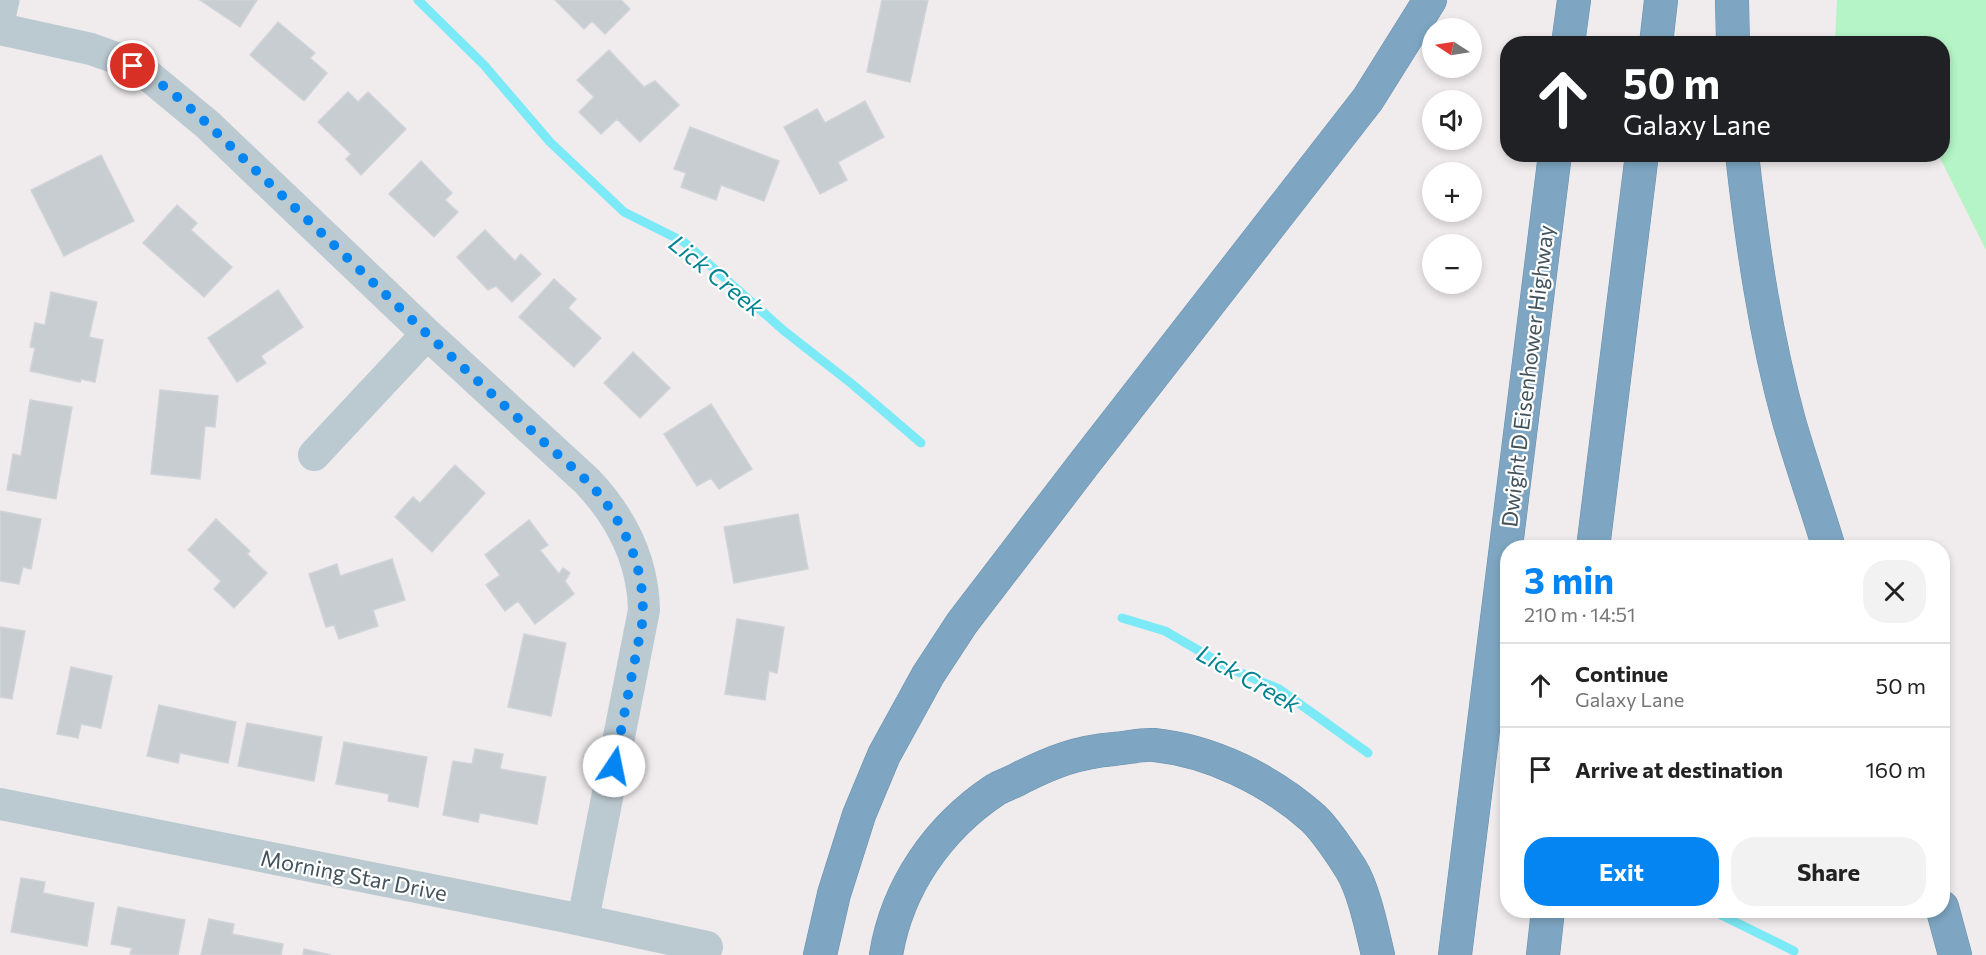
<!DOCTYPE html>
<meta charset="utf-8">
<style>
body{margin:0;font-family:Commissioner,sans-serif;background:#f2f2f2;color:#222;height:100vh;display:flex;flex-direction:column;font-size:22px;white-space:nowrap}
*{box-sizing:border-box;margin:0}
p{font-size:20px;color:#767676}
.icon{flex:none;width:33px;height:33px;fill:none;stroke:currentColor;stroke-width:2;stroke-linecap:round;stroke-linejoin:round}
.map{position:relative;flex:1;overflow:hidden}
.drawer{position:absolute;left:1500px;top:540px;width:450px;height:378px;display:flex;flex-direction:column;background:#fff;border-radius:24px;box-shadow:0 3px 9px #0003}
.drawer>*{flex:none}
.banner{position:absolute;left:1500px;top:36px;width:450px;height:126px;border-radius:24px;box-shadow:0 3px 9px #0003;background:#202124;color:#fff;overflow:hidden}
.needle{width:39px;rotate:282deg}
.fabs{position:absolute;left:1422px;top:18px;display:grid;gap:12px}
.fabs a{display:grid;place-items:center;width:60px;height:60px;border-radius:50%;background:#fff;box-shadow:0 3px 9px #0003;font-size:30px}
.pin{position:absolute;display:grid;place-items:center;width:51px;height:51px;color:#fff;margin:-26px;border:3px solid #fff;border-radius:50%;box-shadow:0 2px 6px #0007}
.me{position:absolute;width:66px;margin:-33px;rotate:11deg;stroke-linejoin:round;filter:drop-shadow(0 0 4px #0008)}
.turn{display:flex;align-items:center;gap:21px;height:126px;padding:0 24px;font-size:27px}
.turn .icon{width:78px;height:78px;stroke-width:2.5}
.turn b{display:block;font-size:42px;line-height:51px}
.round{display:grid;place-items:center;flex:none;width:63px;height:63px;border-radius:24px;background:#f2f2f2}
.headline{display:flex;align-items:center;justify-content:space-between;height:102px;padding:0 24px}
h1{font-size:36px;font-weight:700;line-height:45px;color:#0485f2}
.button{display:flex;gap:12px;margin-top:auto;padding:12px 24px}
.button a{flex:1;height:69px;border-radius:24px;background:#0485f2;color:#fff;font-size:24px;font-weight:700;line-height:69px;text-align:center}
.button a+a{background:#f2f2f2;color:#222}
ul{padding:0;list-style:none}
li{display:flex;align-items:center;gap:18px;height:84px;padding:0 24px;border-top:2px solid #e0e0e0}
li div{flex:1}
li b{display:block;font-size:22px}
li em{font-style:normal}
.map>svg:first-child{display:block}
.green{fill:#b5f4c6}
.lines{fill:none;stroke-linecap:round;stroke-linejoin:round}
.stream{stroke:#7ce9f6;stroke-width:9}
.building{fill:#c8cdd2;stroke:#d0d4d9;stroke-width:1.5}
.motorway-casing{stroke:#6991ae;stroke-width:34}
.minor{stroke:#bbcad1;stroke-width:32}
.tertiary{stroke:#bbcad1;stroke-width:33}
.motorway{stroke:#7ea6c2;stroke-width:33}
.route{stroke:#0485f2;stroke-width:10;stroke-dasharray:0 18}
.labels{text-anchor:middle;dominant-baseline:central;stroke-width:4.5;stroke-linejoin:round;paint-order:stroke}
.street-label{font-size:22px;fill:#43535c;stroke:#fff}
.water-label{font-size:24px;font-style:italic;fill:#038392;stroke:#fff}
</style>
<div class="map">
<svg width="1986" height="955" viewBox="0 0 1986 955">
<rect width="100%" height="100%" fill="#f0eced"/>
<path class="green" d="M 1837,0 L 1986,0 L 1986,250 L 1939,156 L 1932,155 L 1942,154 L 1942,44 L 1835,43 Z"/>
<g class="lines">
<path class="stream" d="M 418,0 L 484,65 L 550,142 L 624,212 L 684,242 L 783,330 L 852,384 L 921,443
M 1122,618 L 1165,631 L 1229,668 L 1279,689 L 1368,753
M 1711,910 L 1794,951"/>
</g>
<path class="building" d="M 200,0 L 257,0 L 240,27 Z
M 555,0 L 621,0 L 630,9 L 605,34 L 592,21 L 584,29 Z
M 882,0 L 928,0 L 910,82 L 867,72 Z
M 278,22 L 315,53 L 310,58 L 327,73 L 304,101 L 250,55 Z
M 609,50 L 644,87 L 655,81 L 679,105 L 640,142 L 617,119 L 601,134 L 579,112 L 594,97 L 577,80 Z
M 348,92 L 358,102 L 368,92 L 406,129 L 361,175 L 346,159 L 351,154 L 318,122 Z
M 865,101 L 884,137 L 838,162 L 847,180 L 820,194 L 784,127 L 817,109 L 825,123 Z
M 690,127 L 779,161 L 764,201 L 721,185 L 716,200 L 681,187 L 686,173 L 674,169 Z
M 101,155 L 134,221 L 64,256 L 31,190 Z
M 421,161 L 452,193 L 445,200 L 458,212 L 434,237 L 389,194 Z
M 177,205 L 197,223 L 191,230 L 232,267 L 204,297 L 143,243 Z
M 485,230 L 515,261 L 521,254 L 541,274 L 512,302 L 496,286 L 488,290 L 457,257 Z
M 554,279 L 576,299 L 568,308 L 601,338 L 574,367 L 519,317 Z
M 278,290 L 303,327 L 261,356 L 266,363 L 237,382 L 208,338 Z
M 51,292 L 97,302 L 89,337 L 103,340 L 95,382 L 81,379 L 80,382 L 30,371 L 35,348 L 30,347 L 35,323 L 45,325 Z
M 633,352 L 670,388 L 640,418 L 604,383 Z
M 160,390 L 218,396 L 215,427 L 205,426 L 200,479 L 151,474 Z
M 30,400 L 72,407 L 56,499 L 7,490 L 13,454 L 21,456 Z
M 711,404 L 752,469 L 719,489 L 711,478 L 697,486 L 664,434 Z
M 455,465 L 485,493 L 432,552 L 395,517 L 413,497 L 420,503 Z
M 0,511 L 41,519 L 31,569 L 23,567 L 19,584 L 0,581 Z
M 798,514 L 808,569 L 734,583 L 724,527 Z
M 216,519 L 250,551 L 247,554 L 267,573 L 234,608 L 214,589 L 221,581 L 188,550 Z
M 529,520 L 548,545 L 540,550 L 559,574 L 563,568 L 570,573 L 565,581 L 574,594 L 535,624 L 518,601 L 505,611 L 486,585 L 500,575 L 485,555 Z
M 392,559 L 405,600 L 373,610 L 378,626 L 339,639 L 334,625 L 326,627 L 309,574 L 337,564 L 340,576 Z
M 737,619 L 784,627 L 777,673 L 769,671 L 765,700 L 725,694 Z
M 0,627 L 25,631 L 12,699 L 0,697 Z
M 524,634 L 566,643 L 551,716 L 508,707 Z
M 71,667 L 112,676 L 101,728 L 81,724 L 78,738 L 57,734 Z
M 159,705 L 236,722 L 228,763 L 180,753 L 178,763 L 147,756 Z
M 247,723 L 322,737 L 314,781 L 238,766 Z
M 344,742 L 427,757 L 418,807 L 388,801 L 389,794 L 336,784 Z
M 475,749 L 503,754 L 500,769 L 546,777 L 537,824 L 480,813 L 478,822 L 443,815 L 453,761 L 472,764 Z
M 21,878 L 45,882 L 43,893 L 94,903 L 87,946 L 11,932 Z
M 118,907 L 185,920 L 178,955 L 135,955 L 130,954 L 132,948 L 111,944 Z
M 209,919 L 234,924 L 232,934 L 283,944 L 281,955 L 201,955 Z
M 304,949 L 331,955 L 303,955 Z"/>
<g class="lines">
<g class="motorway-casing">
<path id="motorway" d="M 1732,0 L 1733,44
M 1568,44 L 1574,0
M 1656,44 L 1661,0
M 1742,154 C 1752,243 1765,334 1789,421 C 1801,463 1816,505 1829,548
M 1593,548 L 1642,154
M 1942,907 L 1955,955
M 820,955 L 834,894 L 859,815 L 884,755 L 928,675 L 962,623 L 1083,465 L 1368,99 L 1430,0
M 886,955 C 897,887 938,828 995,790 C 1003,785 1012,783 1020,778 C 1052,762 1077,752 1114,749 C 1127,748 1142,744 1154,745 C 1212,751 1270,780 1313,818 C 1324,828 1343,856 1351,869 C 1364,890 1372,930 1378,955
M 1455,955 L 1555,154
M 1543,955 L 1548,910"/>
</g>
<path class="minor" d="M 0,29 L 91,49 L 119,59 L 150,77 L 208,125 L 427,334 L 587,481 C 621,517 643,560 644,610 L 583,920
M 314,455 L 427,334
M 0,804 L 567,917 L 707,947"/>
<path class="tertiary" d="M 0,13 L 3,0"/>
<use href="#motorway" class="motorway"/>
</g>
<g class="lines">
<path class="route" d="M 133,66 C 176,90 212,129 247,162 C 307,219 367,277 427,334 C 467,371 507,408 547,445 C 569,465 594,484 610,509 C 634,544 646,582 642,624 L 614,766"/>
</g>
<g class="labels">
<g class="street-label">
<text transform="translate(1527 376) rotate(-83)">Dwight D Eisenhower Highway</text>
<text transform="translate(354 875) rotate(11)">Morning Star Drive</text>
</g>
<g class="water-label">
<text transform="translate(717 275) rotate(39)">Lick Creek</text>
<text transform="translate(1249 678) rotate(29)">Lick Creek</text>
</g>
</g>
</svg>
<div class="fabs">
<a><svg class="needle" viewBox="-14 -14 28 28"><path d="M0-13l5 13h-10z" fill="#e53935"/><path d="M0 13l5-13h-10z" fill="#767676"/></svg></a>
<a><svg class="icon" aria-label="sound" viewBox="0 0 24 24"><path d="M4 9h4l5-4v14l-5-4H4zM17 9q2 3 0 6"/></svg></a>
<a>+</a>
<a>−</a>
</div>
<div class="pin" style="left:133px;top:66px;background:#d93025"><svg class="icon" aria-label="arrive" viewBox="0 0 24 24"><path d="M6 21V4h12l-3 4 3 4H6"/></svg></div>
<svg class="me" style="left:614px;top:766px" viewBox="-20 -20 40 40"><circle r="19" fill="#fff"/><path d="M0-13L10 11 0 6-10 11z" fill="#0485f2"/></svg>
<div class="banner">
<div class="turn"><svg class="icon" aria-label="ahead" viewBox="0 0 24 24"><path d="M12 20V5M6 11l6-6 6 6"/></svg><div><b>50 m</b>Galaxy Lane</div></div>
</div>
<section class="drawer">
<div class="headline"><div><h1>3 min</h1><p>210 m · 14:51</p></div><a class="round"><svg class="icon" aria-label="close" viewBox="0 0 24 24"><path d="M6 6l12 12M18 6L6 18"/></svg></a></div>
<ul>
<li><svg class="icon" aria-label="ahead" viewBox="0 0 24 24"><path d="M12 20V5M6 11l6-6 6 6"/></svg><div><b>Continue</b><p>Galaxy Lane</p></div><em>50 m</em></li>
<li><svg class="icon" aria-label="arrive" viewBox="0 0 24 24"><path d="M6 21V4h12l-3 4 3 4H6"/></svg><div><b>Arrive at destination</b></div><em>160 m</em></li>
</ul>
<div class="button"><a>Exit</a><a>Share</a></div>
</section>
</div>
